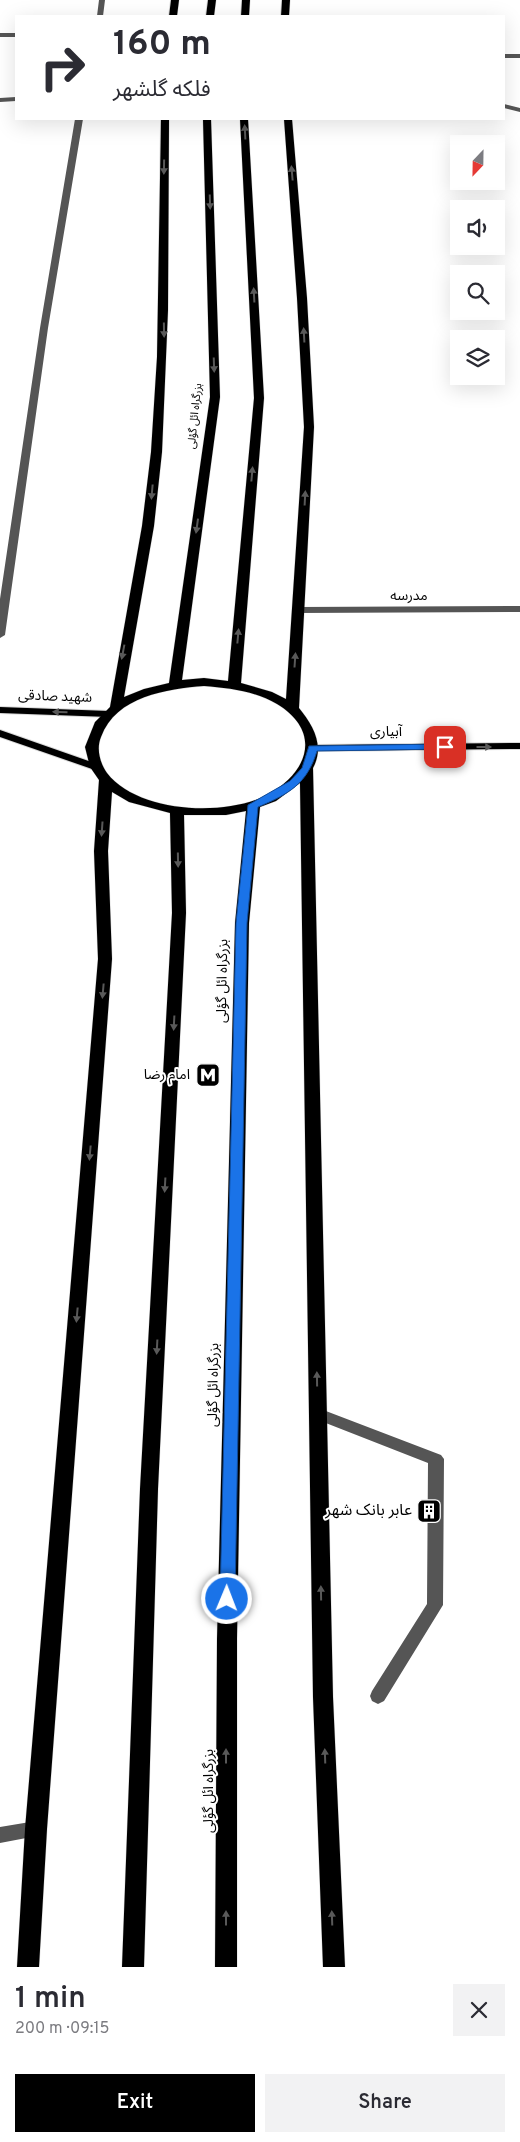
<!DOCTYPE html>
<meta charset="utf-8">
<style>
body{margin:0;font-family:Overpass,"Noto Sans Arabic",sans-serif;background:#f2f2f3;color:#2b2b33;height:100vh;display:flex;flex-direction:column;font-size:19px;white-space:nowrap}
*{box-sizing:border-box;margin:0}
p{font-size:16px;color:#7c7c81}
.icon{flex:none;width:28px;height:28px;fill:none;stroke:currentColor;stroke-width:2;stroke-linecap:round;stroke-linejoin:round}
.map{position:relative;height:1967px;overflow:hidden}
.sheet{display:flex;flex-direction:column;background:#fff;flex:1}
.sheet>*{flex:none}
.hud{position:absolute;left:15px;top:15px;width:490px;height:105px;border-radius:0px;box-shadow:0 5px 20px #0002;background:#fff;color:#2b2b33;overflow:hidden}
.needle{width:32px;rotate:202deg}
.tools{position:absolute;left:450px;top:135px;display:grid;gap:10px}
.tools a{display:grid;place-items:center;width:55px;height:55px;border-radius:0px;background:#fff;box-shadow:0 5px 20px #0002;font-size:25px}
.pin{position:absolute;display:grid;place-items:center;width:42px;height:42px;color:#fff;margin:-21px;border-radius:10px;box-shadow:0 2px 8px #0006}
.me{position:absolute;width:55px;margin:-28px;rotate:1deg;stroke-linejoin:round;filter:drop-shadow(0 0 4px #0008)}
.turn{display:flex;align-items:center;gap:18px;height:105px;padding:0 15px;font-size:22px}
.turn .icon{width:65px;height:65px;stroke-width:2.5}
.turn b{display:block;font-size:35px;line-height:42px}
.round{display:grid;place-items:center;flex:none;width:52px;height:52px;border-radius:0px;background:#f2f2f3}
.head{display:flex;align-items:center;justify-content:space-between;height:85px;padding:0 15px}
h1{font-size:30px;font-weight:600;line-height:38px}
.primary-button{display:flex;gap:10px;margin-top:auto;padding:10px 15px}
.primary-button a{flex:1;height:58px;border-radius:0px;background:#000;color:#fff;font-size:20px;font-weight:600;line-height:58px;text-align:center}
.primary-button a+a{background:#f2f2f3;color:#2b2b33}
.map>svg:first-child{display:block}
.lines{fill:none;stroke-linecap:round;stroke-linejoin:round}
.major-casing{stroke:#dbdbdb;stroke-width:2}
.highway-casing{stroke:#dbdbdb;stroke-width:1}
.minor{fill:#555;fill-rule:evenodd}
.major{fill:#000;fill-rule:evenodd}
.highway{fill:#000;fill-rule:evenodd}
.oneway{fill:#595959}
.route{fill:#1a73e8;stroke:#114b97}
.labels{text-anchor:middle;dominant-baseline:central;stroke-width:4;stroke-linejoin:round;paint-order:stroke}
.far-street-label{font-size:11px;fill:#000;stroke:#fff}
.street-label{font-size:14px;fill:#000;stroke:#fff}
.poi-label{font-size:14px;fill:#000;stroke:#fff;text-anchor:end}
.near-poi-label{font-size:16px;fill:#000;stroke:#fff;text-anchor:end}
</style>
<div class="map">
<svg width="520" height="1967" viewBox="0 0 520 1967">
<rect width="100%" height="100%" fill="#fff"/>
<g class="lines">
<g class="major-casing">
<path id="major" d="M 0,707 L 109,711 L 114,714 L 109,717 L 0,713 Z
M 0,730 L 100,765 L 102,767 L 96,770 L 92,769 L 0,737 Z
M 520,743 L 520,749 L 313,751 L 307,748 L 313,745 Z"/>
</g>
<g class="highway-casing">
<path id="highway" d="M 171,0 L 179,0 L 177,16 L 169,16 Z
M 208,0 L 216,0 L 214,16 L 206,16 Z
M 242,0 L 250,0 L 249,16 L 241,16 Z
M 282,0 L 290,0 L 289,16 L 281,16 Z
M 161,119 L 169,119 L 168,310 L 162,452 L 154,526 L 124,697 L 144,689 L 169,683 L 210,397 L 203,119 L 211,119 L 220,397 L 182,680 L 204,678 L 228,681 L 254,398 L 240,119 L 248,119 L 264,398 L 241,683 L 272,692 L 286,699 L 304,427 L 297,298 L 284,119 L 292,119 L 307,298 L 314,427 L 299,708 C 313,725 325,746 313,768 L 333,1697 L 345,1967 L 323,1967 L 313,1697 L 300,783 L 276,801 L 260,807 L 249,923 L 237,1639 L 237,1967 L 215,1967 L 217,1639 L 235,923 L 246,811 L 226,815 L 184,815 L 186,913 L 158,1489 L 144,1967 L 122,1967 L 140,1489 L 172,913 L 170,813 L 129,802 L 112,792 L 108,851 L 112,959 L 47,1829 L 39,1967 L 17,1967 L 25,1829 L 98,959 L 94,851 L 99,780 L 90,767 L 85,747 L 95,722 L 110,707 L 142,526 L 151,452 L 157,357 ZM 204,686 C 229,688 255,691 277,704 C 323,732 308,773 267,795 C 225,817 138,813 107,773 C 100,763 96,749 101,737 C 116,696 167,689 204,686 Z"/>
</g>
<path class="minor" d="M 99,0 L 105,0 L 103,16 L 97,16 Z
M 0,33 L 16,33 L 16,37 L 0,37 Z
M 504,54 L 520,54 L 520,58 L 504,58 Z
M 16,97 L 16,101 L 0,102 L 0,98 Z
M 504,104 L 520,108 L 520,112 L 504,108 Z
M 75,119 L 83,119 L 48,328 L 5,635 L 0,638 L 0,599 L 40,328 Z
M 520,606 L 520,612 L 298,613 L 293,610 L 298,607 Z
M 318,1408 L 441,1455 L 444,1459 L 443,1605 L 384,1701 L 378,1704 L 372,1701 L 370,1696 L 372,1691 L 427,1604 L 428,1463 L 313,1418 L 310,1414 L 313,1410 Z
M 36,1821 L 42,1823 L 45,1829 L 42,1835 L 0,1843 L 0,1827 Z"/>
<use href="#major" class="major"/>
<use href="#highway" class="highway"/>
</g>
<defs><path id="oneway-solid" d="M-6-.8H1V-3.2L6.5 0L1 3.2V.8H-6Z" transform="scale(1.25)"/></defs>
<g class="oneway">
<use href="#oneway-solid" transform="translate(245 132) rotate(-93)"/>
<use href="#oneway-solid" transform="translate(164 167) rotate(91)"/>
<use href="#oneway-solid" transform="translate(292 173) rotate(-95)"/>
<use href="#oneway-solid" transform="translate(210 202) rotate(88)"/>
<use href="#oneway-solid" transform="translate(254 295) rotate(-93)"/>
<use href="#oneway-solid" transform="translate(164 330) rotate(89)"/>
<use href="#oneway-solid" transform="translate(304 335) rotate(-93)"/>
<use href="#oneway-solid" transform="translate(214 365) rotate(88)"/>
<use href="#oneway-solid" transform="translate(252 474) rotate(-85)"/>
<use href="#oneway-solid" transform="translate(152 492) rotate(95)"/>
<use href="#oneway-solid" transform="translate(305 498) rotate(-87)"/>
<use href="#oneway-solid" transform="translate(197 526) rotate(98)"/>
<use href="#oneway-solid" transform="translate(238 636) rotate(-85)"/>
<use href="#oneway-solid" transform="translate(123 652) rotate(101)"/>
<use href="#oneway-solid" transform="translate(295 660) rotate(-86)"/>
<use href="#oneway-solid" transform="translate(60 712) rotate(-178)"/>
<use href="#oneway-solid" transform="translate(484 747)"/>
<use href="#oneway-solid" transform="translate(102 829) rotate(94)"/>
<use href="#oneway-solid" transform="translate(178 860) rotate(89)"/>
<use href="#oneway-solid" transform="translate(103 991) rotate(95)"/>
<use href="#oneway-solid" transform="translate(174 1023) rotate(93)"/>
<use href="#oneway-solid" transform="translate(90 1153) rotate(95)"/>
<use href="#oneway-solid" transform="translate(165 1185) rotate(93)"/>
<use href="#oneway-solid" transform="translate(77 1315) rotate(95)"/>
<use href="#oneway-solid" transform="translate(157 1347) rotate(93)"/>
<use href="#oneway-solid" transform="translate(317 1379) rotate(-91)"/>
<use href="#oneway-solid" transform="translate(321 1593) rotate(-91)"/>
<use href="#oneway-solid" transform="translate(226 1756) rotate(-90)"/>
<use href="#oneway-solid" transform="translate(325 1756) rotate(-92)"/>
<use href="#oneway-solid" transform="translate(226 1918) rotate(-90)"/>
<use href="#oneway-solid" transform="translate(332 1918) rotate(-92)"/>
</g>
<path class="route" d="M 445,744 L 448,745 L 448,749 L 317,751 C 307,784 289,794 258,807 L 247,923 L 235,1599 L 233,1603 L 227,1605 L 222,1603 L 220,1599 L 236,923 L 248,805 L 290,781 L 302,768 L 309,746 Z"/>
<defs>
<g id="metro-square" transform="scale(1.25)"><rect x="-9" y="-9" width="18" height="18" rx="4" fill="#000" stroke="#fff"/><path d="M-5.5 5V-5H-3L0 0L3-5H5.5V5H3V-.5L0 4L-3-.5V5Z" fill="#fff"/></g>
<g id="building-square" transform="scale(1.25)"><rect x="-9" y="-9" width="18" height="18" rx="4" fill="#000" stroke="#fff"/><path d="M-4-6H4V6H1V3H-1V6H-4ZM-2.5-4.3h1.7v1.8h-1.7ZM.8-4.3h1.7v1.8H.8ZM-2.5-1h1.7V.8h-1.7ZM.8-1h1.7V.8H.8Z" fill="#fff"/></g>
</defs>
<g fill-rule="evenodd">
<use href="#metro-square" x="208" y="1075"/>
<use href="#building-square" x="429" y="1511"/>
</g>
<g class="labels">
<g class="far-street-label">
<text transform="translate(195 416) rotate(-84)">بزرگراه ائل گؤلی</text>
</g>
<g class="street-label">
<text x="409" y="596">مدرسه</text>
<text transform="translate(55 697) rotate(2)">شهید صادقی</text>
<text x="386" y="732">آبیاری</text>
<text transform="translate(223 981) rotate(-89)">بزرگراه ائل گؤلی</text>
<text transform="translate(214 1385) rotate(-89)">بزرگراه ائل گؤلی</text>
<text transform="translate(209 1791) rotate(-90)">بزرگراه ائل گؤلی</text>
</g>
<g class="poi-label">
<text x="190" y="1075">امام رضا</text>
</g>
<g class="near-poi-label">
<text x="412" y="1511">عابر بانک شهر</text>
</g>
</g>
</svg>
<div class="tools">
<a><svg class="needle" viewBox="-14 -14 28 28"><path d="M0-13l5 13h-10z" fill="#e53935"/><path d="M0 13l5-13h-10z" fill="#7c7c81"/></svg></a>
<a><svg class="icon" aria-label="sound" viewBox="0 0 24 24"><path d="M4 9h4l5-4v14l-5-4H4zM17 9q2 3 0 6"/></svg></a>
<a><svg class="icon" aria-label="search" viewBox="0 0 24 24"><circle cx="10" cy="10" r="6"/><path d="M15 15l6 6"/></svg></a>
<a><svg class="icon" aria-label="layers" viewBox="0 0 24 24"><path d="M12 4l9 5-9 5-9-5zM3 14l9 5 9-5"/></svg></a>
</div>
<div class="pin" style="left:445px;top:747px;background:#d93025"><svg class="icon" aria-label="arrive" viewBox="0 0 24 24"><path d="M6 21V4h12l-3 4 3 4H6"/></svg></div>
<svg class="me" style="left:227px;top:1599px" viewBox="-20 -20 40 40"><circle r="17" fill="#1a73e8" stroke="#fff" stroke-width="3"/><path d="M0-11L8 9 0 5-8 9z" fill="#fff"/></svg>
<div class="hud">
<div class="turn"><svg class="icon" aria-label="right" viewBox="0 0 24 24"><path d="M7 20v-9h11M14 6l5 5-5 5"/></svg><div><b>160 m</b>فلکه گلشهر</div></div>
</div>
</div>
<section class="sheet">
<div class="head"><div><h1>1 min</h1><p>200 m · 09:15</p></div><a class="round"><svg class="icon" aria-label="close" viewBox="0 0 24 24"><path d="M6 6l12 12M18 6L6 18"/></svg></a></div>
<div class="primary-button"><a>Exit</a><a>Share</a></div>
</section>
